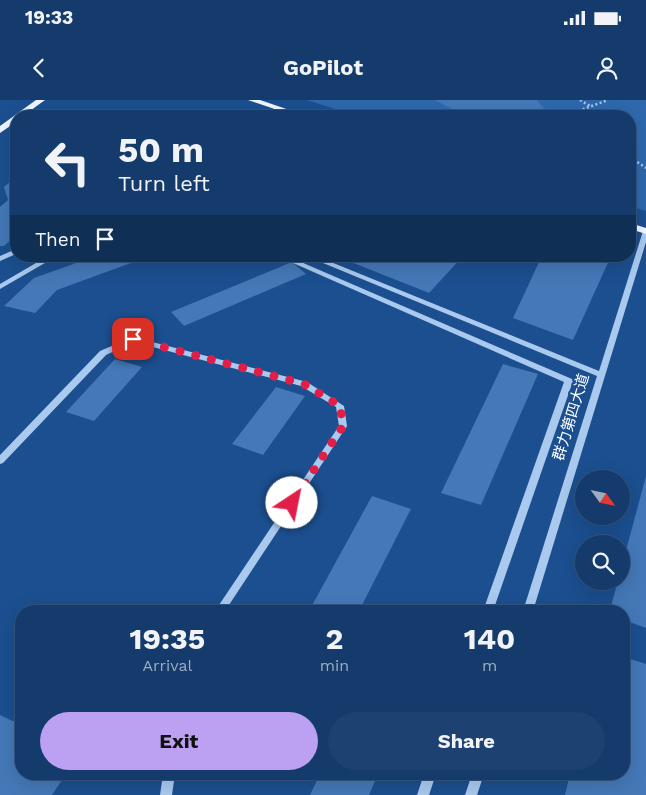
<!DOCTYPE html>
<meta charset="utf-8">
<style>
body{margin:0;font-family:"Work Sans","Noto Sans SC",sans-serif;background:#1d4271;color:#f1f3f6;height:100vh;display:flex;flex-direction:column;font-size:19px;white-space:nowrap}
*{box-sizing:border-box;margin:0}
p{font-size:16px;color:#9dadc1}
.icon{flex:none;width:28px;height:28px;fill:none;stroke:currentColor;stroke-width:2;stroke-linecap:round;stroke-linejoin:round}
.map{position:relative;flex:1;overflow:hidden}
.panel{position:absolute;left:15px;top:505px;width:615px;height:175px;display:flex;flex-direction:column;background:#143b6b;border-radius:20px;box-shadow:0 5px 20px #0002,0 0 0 1px #33557e}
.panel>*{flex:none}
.hud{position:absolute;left:10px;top:10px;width:626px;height:152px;border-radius:20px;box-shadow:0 5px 20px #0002,0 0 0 1px #33557e;background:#143b6b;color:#f1f3f6;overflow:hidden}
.needle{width:32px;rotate:123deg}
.controls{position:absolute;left:575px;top:370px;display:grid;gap:10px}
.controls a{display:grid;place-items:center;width:55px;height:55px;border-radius:50%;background:#143b6b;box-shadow:0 5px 20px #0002,0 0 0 1px #33557e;font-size:25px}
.pin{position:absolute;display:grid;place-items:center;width:42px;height:42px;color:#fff;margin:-21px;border-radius:10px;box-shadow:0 2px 8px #0006}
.me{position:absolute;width:55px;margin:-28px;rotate:34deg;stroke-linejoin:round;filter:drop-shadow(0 0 4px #0008)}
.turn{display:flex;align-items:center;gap:18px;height:105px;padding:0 25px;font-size:22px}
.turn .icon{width:65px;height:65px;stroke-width:2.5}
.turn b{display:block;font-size:35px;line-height:42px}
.then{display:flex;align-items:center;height:48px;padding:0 25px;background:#0003;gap:10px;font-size:19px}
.eta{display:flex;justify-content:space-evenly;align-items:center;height:85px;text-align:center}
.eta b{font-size:30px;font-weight:700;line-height:35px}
.primary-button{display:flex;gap:10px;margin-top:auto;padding:10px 25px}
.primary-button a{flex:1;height:58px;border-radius:30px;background:#bca0f2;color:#111;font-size:20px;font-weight:700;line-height:58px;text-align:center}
.primary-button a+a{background:#1d4271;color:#f1f3f6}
.status{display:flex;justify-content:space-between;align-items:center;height:35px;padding:0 25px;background:#143b6b;direction:ltr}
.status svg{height:14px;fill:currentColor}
header{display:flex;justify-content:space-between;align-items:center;height:65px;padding:0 25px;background:#143b6b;font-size:22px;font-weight:700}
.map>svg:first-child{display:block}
.green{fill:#2e69ad}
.building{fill:#4478b7}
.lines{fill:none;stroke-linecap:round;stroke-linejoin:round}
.path{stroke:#a9c9ee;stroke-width:2.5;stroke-dasharray:2 2.5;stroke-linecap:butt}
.minor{fill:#a9c9ee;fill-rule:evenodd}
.major{fill:#f0f6ff;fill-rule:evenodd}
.route{stroke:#e11d48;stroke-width:9;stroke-dasharray:0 16.2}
.labels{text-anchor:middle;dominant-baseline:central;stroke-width:4.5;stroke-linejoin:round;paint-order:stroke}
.street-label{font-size:15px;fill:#fff;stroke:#1b4f8f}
</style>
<div class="status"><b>19:33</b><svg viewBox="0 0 49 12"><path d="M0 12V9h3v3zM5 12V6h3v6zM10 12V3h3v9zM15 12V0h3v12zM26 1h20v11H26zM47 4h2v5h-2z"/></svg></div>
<header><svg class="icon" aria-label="back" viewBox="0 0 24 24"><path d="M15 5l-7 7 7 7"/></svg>GoPilot<svg class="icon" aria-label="person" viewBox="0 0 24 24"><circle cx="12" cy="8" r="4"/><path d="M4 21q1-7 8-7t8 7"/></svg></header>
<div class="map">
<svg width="646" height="695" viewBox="0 0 646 695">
<rect width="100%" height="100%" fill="#1b4f8f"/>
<path class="green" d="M 307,0 L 646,0 L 646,111 L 630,106 L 630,16 L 357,16 Z"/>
<path class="building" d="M 435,0 L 537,0 L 550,16 L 465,16 Z
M 16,77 L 16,135 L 4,146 L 0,146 L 0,107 L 8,100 L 4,87 Z
M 96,156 L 150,156 L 57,190 L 35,213 L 4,206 L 34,178 Z
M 336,156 L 463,156 L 429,193 Z
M 531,156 L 611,156 L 573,240 L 513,218 L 540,160 Z
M 292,162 L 306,174 L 184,226 L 171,212 Z
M 115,259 L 142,267 L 94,321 L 66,312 Z
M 503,264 L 538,274 L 481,405 L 441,393 Z
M 276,287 L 305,296 L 263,355 L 232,344 Z
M 646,376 L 646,528 L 624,520 L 624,511 L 614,511 L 611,506 L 618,481 L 621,481 L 621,469 Z
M 372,396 L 411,409 L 359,511 L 309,511 Z
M 624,557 L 646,564 L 646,695 L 565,695 L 570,674 L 624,674 Z
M 0,615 L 21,625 L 21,674 L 66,674 L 52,695 L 0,695 Z
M 320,674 L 378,674 L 369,695 L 310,695 Z"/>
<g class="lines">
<path class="path" d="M 580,0 L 590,6
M 574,16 L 570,14 L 608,0
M 630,57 L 646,68"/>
<path class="minor" d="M 646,129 L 646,142 L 533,511 L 523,511 L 597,276 L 306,156 L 316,156 L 599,271 L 643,131 Z
M 16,149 L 16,154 L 0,161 L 0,156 Z
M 48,156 L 57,156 L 0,189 L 0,184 Z
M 202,156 L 209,156 L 211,159 L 227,156 L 246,156 L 243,158 L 209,163 L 207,162 Z
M 277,156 L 287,156 L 572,279 L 573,281 L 493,511 L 483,511 L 564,282 Z
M 133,237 L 307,282 L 344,306 L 347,326 L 225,511 L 215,511 L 339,326 L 336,307 L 301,286 L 134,242 L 106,255 L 3,363 L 0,364 L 0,355 L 100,251 Z
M 163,674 L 175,674 L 172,695 L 160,695 Z
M 424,674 L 436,674 L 429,695 L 417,695 Z
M 472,674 L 484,674 L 477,695 L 465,695 Z"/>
<path class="major" d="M 36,0 L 45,0 L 23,16 L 16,16 L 16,22 L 0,33 L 0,26 Z
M 248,0 L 260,0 L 307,16 L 295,16 Z
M 630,123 L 646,128 L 646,134 L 630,129 Z"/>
</g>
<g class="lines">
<path class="route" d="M 133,239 L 304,284 L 340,306 L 343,326 L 292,403"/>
</g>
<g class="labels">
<g class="street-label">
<text transform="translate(571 317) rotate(-73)">群力第四大道</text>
</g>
</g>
</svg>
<div class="controls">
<a><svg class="needle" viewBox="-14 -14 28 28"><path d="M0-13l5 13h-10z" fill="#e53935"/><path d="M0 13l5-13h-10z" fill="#9dadc1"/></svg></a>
<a><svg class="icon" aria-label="search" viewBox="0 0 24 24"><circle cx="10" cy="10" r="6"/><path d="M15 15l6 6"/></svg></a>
</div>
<div class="pin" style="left:133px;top:239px;background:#d93025"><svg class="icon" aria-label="arrive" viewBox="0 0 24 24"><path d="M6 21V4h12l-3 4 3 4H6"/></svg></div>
<svg class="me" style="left:292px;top:403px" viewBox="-20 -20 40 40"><circle r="19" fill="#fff"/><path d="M0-13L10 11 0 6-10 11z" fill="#e11d48"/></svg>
<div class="hud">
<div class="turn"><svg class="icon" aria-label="left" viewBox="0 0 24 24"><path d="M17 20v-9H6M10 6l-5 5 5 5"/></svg><div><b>50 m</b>Turn left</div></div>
<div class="then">Then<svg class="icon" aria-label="arrive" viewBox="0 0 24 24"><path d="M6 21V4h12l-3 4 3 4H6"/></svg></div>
</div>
<section class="panel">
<div class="eta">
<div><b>19:35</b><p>Arrival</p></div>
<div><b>2</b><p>min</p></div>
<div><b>140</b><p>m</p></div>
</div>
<div class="primary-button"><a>Exit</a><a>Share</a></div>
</section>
</div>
